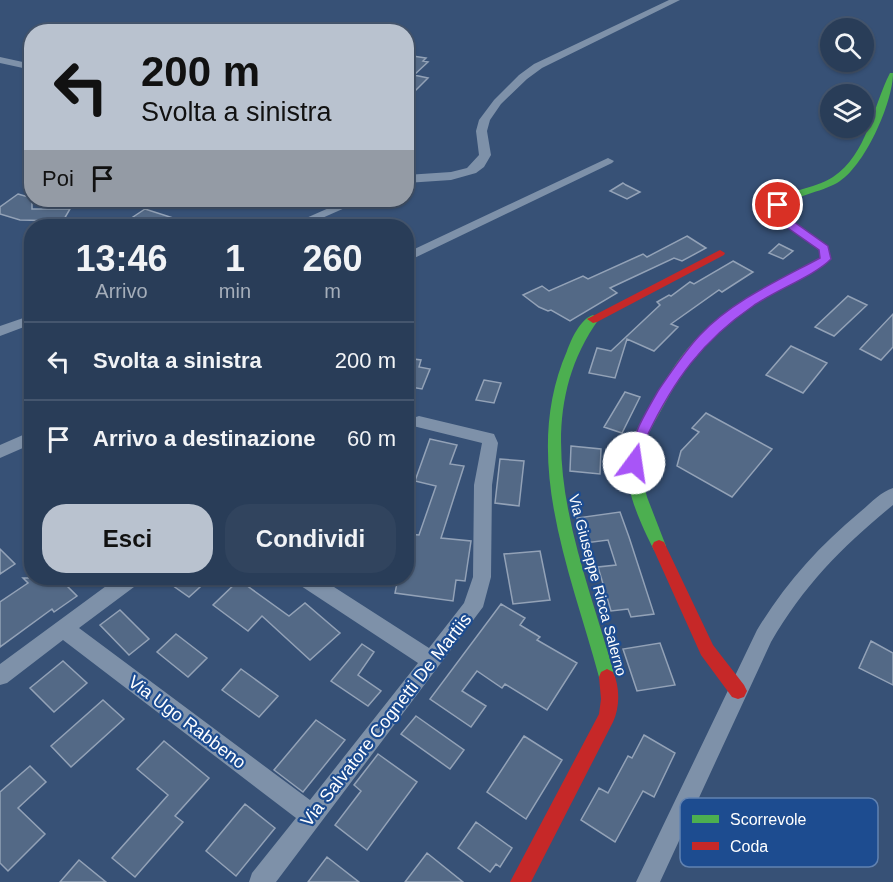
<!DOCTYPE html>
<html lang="it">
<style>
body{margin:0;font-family:Helvetica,sans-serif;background:#31445e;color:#f1f3f6;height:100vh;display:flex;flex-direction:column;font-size:22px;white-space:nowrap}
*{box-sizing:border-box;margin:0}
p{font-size:20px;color:#a5aeba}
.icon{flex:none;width:33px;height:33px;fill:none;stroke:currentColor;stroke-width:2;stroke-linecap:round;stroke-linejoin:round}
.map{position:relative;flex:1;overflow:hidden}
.sheet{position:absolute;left:24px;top:219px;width:390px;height:366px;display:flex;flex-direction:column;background:#293d58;border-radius:24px;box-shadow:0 2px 4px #0004,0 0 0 2px #45566e}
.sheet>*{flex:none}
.top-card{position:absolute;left:24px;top:24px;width:390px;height:183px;border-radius:24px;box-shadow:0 2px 4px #0004,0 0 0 2px #45566e;background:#b9c2cf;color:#111;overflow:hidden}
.buttons{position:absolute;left:820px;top:18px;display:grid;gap:12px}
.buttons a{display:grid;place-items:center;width:54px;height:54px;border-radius:50%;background:#293d58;box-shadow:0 2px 4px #0004,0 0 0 2px #45566e;font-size:30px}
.pin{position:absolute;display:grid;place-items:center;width:51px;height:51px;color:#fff;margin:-26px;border:3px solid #fff;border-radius:50%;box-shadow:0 2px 6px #0007}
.me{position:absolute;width:66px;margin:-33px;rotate:14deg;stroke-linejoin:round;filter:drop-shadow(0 0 4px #0008)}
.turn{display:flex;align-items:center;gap:21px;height:126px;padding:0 18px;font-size:27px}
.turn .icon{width:78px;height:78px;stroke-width:2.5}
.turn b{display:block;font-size:42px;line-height:51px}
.then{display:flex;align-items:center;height:57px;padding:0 18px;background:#0003;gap:12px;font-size:22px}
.eta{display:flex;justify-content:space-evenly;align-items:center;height:102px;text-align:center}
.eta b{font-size:36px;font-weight:700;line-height:42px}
.button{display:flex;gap:12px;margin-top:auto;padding:12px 18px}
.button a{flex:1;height:69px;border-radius:24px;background:#b9c2cf;color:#111;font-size:24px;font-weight:700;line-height:69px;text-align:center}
.button a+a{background:#31445e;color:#f1f3f6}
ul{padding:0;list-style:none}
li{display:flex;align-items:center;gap:18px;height:78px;padding:0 18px;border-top:2px solid #45566e}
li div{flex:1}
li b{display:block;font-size:22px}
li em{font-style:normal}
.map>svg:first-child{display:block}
.building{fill:#536986;stroke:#93a2b7;stroke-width:1.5}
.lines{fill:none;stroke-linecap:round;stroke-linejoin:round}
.street{fill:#7e91a9;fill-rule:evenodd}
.fast{fill:#4caf50;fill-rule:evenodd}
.jam{fill:#c62828;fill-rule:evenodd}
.route{fill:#a855f7;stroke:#6d37a1;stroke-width:1.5}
.labels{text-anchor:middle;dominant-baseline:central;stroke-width:4.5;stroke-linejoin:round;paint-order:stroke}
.street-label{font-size:15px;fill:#fff;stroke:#1d4c90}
.near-street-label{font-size:18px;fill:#fff;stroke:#1d4c90}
.key{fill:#1d4c90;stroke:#6182b1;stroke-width:1.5}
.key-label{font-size:16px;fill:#fff}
</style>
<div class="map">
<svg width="893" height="882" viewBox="0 0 893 882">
<rect width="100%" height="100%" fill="#375176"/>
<path class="building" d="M 406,55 L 426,58 L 423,61 L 428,62 L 414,75 L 428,78 L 414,92 L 406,91 Z
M 623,183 L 626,185 L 640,192 L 627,199 L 610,191 Z
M 18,194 L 32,198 L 32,209 L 70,209 L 63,221 L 20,220 L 0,214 L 0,207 Z
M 145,209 L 192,224 L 192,226 L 142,226 L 127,221 Z
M 687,236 L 706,248 L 682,261 L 674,258 L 610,288 L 617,293 L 570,321 L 551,310 L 548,311 L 539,307 L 523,295 L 542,286 L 549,291 L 583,276 L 588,279 L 643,254 L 647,257 Z
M 779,244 L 793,251 L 783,259 L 769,253 Z
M 733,261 L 753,272 L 722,292 L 719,290 L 671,324 L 678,327 L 654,351 L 627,339 L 615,378 L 589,373 L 597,348 L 611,351 L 660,305 L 657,302 L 669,295 L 671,296 L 690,282 L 694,284 Z
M 848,296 L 867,305 L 834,336 L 815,327 Z
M 893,314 L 893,347 L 881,360 L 860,349 Z
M 791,346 L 827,363 L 803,393 L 766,375 Z
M 406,358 L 421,360 L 419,367 L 430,369 L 422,389 L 411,387 L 407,396 Z
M 484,380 L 501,383 L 494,403 L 476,400 Z
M 625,392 L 640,397 L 622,433 L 604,427 Z
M 706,413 L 772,449 L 732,497 L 677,466 L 681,451 L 699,432 L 692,428 Z
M 430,439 L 457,445 L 450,464 L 464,466 L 441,538 L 471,541 L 465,581 L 456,580 L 453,601 L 395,593 L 398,578 L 406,578 L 406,534 L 419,535 L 436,486 L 415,481 Z
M 571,446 L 601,449 L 600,474 L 570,471 Z
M 500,459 L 524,461 L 519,506 L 495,503 Z
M 620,512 L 629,537 L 654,614 L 631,617 L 628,609 L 611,611 L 598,567 L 616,565 L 608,540 L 585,543 L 577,518 Z
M 0,549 L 15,564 L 0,574 Z
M 540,551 L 550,600 L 513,604 L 504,554 Z
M 23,578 L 59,578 L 77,596 L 54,612 L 52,609 L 0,647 L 0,602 L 28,583 Z
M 162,578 L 210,578 L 189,597 Z
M 239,580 L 289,616 L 305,603 L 340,633 L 310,660 L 262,616 L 248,631 L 213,605 Z
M 501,604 L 525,618 L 520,625 L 540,637 L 537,640 L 577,663 L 547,710 L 505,684 L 502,688 L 477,671 L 462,691 L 486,706 L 471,727 L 430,699 Z
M 120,610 L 149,639 L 129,655 L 100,625 Z
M 176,634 L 207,658 L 188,677 L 157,652 Z
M 871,641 L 893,653 L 893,685 L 859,668 Z
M 660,643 L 675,685 L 637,691 L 623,649 Z
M 362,644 L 374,652 L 358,675 L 381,691 L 368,706 L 331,681 Z
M 63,661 L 87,683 L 54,712 L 30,688 Z
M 241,669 L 278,696 L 259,717 L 222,690 Z
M 103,700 L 124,719 L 71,767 L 51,746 Z
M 416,716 L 464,750 L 450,769 L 401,734 Z
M 316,720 L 345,740 L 303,792 L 274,770 Z
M 644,735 L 675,753 L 654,797 L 643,791 L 615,842 L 581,820 L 599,788 L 608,793 L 628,756 L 632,758 Z
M 524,736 L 562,760 L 526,819 L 487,792 Z
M 164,741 L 209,778 L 175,816 L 183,822 L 135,877 L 112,858 L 168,795 L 137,769 Z
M 378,754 L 417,782 L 367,850 L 335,825 L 361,791 L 354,785 Z
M 30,766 L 46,782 L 18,808 L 45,834 L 8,871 L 0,863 L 0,792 Z
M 245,804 L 275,828 L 236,876 L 206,851 Z
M 476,822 L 512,848 L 500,867 L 496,864 L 490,872 L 458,848 Z
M 427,853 L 463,882 L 405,882 Z
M 327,857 L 359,882 L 308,882 Z
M 79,860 L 106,882 L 60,882 Z"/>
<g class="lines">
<path class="street" d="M 669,0 L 680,0 L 542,68 L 527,79 L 501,104 L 490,120 L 487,131 L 491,155 L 484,167 L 476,173 L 451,180 L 406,183 L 406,175 L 451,172 L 467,168 L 479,155 L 476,131 L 479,120 L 494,100 L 519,75 L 534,64 Z
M 0,57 L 32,64 L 32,70 L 0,63 Z
M 608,158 L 614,161 L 612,163 L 406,262 L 406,253 Z
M 347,200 L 363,200 L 304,226 L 288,226 Z
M 32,315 L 32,324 L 0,336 L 0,326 Z
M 419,416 L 494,434 L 498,443 L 492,485 L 491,577 L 483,607 L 276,882 L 249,882 L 252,873 L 296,818 L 63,640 L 7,683 L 0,685 L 0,664 L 117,578 L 140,578 L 138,584 L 79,628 L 310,800 L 418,663 L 298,584 L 296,578 L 320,578 L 429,648 L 464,603 L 473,577 L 474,485 L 482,443 L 413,426 L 411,422 L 413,418 Z
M 32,431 L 32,444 L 0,458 L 0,445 Z
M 893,488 L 893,505 C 843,546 804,585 771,642 L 660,882 L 636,882 L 757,630 C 785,584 818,547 860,512 C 870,504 880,492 893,488 Z"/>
<path class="fast" d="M 890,73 L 893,73 C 893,103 864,168 837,183 C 819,193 798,194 781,208 L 785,217 L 828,246 L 831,259 L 767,296 L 724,327 L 696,355 L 673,389 L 647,436 L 641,459 L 642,477 L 647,497 L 666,546 L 664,550 L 659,552 L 654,550 C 641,525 624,488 627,459 C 629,439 641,422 651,405 C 664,382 677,359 695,340 C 729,304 777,281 820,258 L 819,249 L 777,221 L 771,207 C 787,188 813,190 833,177 C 867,155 873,106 890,73 Z
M 593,315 L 599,319 C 520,428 584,563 615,677 L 613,682 L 607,685 L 601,682 L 599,677 C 571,572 520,459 567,351 C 571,340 580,319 593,315 Z"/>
<path class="jam" d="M 720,250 L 725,253 L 724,255 L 597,322 L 593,323 L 587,319 Z
M 659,540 L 664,542 L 713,645 L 744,685 L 747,691 L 744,697 L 738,699 L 732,697 L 701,655 L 652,546 L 654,542 Z
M 607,669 L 613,672 C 620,687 620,707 613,722 L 531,882 L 510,882 L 599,714 L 601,699 L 599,677 L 601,672 Z"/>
</g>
<path class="route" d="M 778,202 L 783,205 L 783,214 L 828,246 L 831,259 C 816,275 774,291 753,306 C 702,341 674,380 647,436 C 642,445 644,457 639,466 L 629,466 L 627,463 C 632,436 644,415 658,391 C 671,372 684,352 700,335 C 732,301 779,280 820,258 L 819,250 L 775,219 L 771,212 L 772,205 Z"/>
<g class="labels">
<g class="street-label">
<text transform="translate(598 585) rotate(75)">Via Giuseppe Ricca Salerno</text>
</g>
<g class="near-street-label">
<text transform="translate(386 720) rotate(-52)">Via Salvatore Cognetti De Martiis</text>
<text transform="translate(187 722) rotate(37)">Via Ugo Rabbeno</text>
</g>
</g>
<rect x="680" y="798" width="198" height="69" rx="9" class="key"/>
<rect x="692" y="815" width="27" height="8" fill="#4caf50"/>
<rect x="692" y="842" width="27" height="8" fill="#c62828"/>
<g class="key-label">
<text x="730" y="825">Scorrevole</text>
<text x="730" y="852">Coda</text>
</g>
</svg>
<div class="buttons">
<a><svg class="icon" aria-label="search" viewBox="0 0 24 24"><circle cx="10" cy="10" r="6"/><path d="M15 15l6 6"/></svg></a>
<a><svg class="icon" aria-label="layers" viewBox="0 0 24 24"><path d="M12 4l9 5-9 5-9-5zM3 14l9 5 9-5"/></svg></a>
</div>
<div class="pin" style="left:778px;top:205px;background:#d93025"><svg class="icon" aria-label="arrive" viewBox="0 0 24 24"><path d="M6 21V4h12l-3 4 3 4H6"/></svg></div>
<svg class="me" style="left:634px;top:463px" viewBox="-20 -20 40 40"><circle r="19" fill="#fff"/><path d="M0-13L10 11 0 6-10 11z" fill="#a855f7"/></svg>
<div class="top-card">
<div class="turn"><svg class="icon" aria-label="left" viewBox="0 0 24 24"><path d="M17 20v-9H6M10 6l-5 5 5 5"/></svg><div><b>200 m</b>Svolta a sinistra</div></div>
<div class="then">Poi<svg class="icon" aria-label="arrive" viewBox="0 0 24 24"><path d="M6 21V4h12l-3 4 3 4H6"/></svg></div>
</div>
<section class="sheet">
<div class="eta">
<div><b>13:46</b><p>Arrivo</p></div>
<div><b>1</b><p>min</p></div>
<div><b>260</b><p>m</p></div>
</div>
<ul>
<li><svg class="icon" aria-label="left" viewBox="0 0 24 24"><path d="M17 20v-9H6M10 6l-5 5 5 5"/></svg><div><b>Svolta a sinistra</b></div><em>200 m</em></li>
<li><svg class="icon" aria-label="arrive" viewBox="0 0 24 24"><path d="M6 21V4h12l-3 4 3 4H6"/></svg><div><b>Arrivo a destinazione</b></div><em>60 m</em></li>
</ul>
<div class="button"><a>Esci</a><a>Condividi</a></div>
</section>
</div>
